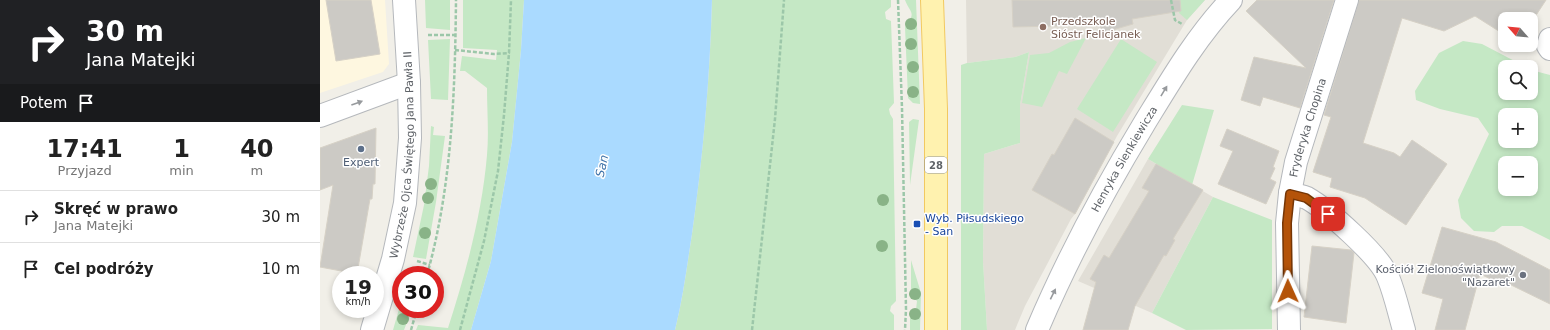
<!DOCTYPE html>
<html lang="pl">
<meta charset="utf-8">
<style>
body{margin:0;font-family:"DejaVu Sans",sans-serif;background:#f6f6f6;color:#222;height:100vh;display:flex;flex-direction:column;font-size:15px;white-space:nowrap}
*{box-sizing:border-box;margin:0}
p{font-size:13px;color:#767676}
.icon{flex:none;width:22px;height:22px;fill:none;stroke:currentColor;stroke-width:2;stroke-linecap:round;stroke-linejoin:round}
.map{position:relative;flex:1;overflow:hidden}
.drawer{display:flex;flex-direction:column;background:#fff;width:320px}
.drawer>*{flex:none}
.guide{background:#202124;color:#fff;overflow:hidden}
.needle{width:26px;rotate:297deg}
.fabs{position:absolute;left:1178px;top:12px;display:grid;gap:8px}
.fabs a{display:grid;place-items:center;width:40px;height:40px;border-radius:8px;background:#fff;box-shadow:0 2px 6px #0003;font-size:20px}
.speed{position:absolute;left:12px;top:266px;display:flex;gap:8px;font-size:20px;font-weight:700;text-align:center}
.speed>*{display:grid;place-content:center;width:52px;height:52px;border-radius:50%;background:#fff;box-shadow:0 2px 6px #0003;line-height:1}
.speed small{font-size:10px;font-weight:400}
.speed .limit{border:6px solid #d22;background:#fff;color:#111}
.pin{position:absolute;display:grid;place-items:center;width:34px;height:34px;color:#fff;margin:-17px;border-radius:8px;box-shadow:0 2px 6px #0006}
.me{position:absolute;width:44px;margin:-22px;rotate:359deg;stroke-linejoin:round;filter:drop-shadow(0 0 3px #0008)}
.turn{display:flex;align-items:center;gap:14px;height:84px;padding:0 20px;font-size:18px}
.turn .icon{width:52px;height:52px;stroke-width:2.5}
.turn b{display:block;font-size:28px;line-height:34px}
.then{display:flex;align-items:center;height:38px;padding:0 20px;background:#0003;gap:8px;font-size:15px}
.eta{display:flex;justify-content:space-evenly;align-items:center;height:68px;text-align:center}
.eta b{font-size:24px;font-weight:700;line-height:28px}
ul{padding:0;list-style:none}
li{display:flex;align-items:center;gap:12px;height:52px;padding:0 20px;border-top:1px solid #e0e0e0}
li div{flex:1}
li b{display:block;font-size:15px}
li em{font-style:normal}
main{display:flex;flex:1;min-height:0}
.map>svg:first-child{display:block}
.commercial{fill:#fef7e0}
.education{fill:#e1ded6}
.green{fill:#c5e8c5;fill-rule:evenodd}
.water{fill:#aadaff}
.building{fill:#cccac5;stroke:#d6d1c6}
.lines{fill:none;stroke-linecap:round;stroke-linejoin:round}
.minor-casing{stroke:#b5b8bc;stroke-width:24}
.major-casing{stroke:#f2c960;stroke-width:24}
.path{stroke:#9cc7a9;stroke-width:2.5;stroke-dasharray:4 2;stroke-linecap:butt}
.minor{stroke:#fff;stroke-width:22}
.major{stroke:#fff2af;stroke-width:22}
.tree{fill:#89b387}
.oneway{fill:#979a9d}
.route-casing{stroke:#753606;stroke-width:10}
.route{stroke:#b45309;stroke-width:7}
.education-dot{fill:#8d6e63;stroke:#fff;stroke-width:1.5}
.service-dot{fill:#5c6f8a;stroke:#fff;stroke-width:1.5}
.transit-dot{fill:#1a4fb4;stroke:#fff;stroke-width:1.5}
.worship-dot{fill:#6b7280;stroke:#fff;stroke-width:1.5}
.labels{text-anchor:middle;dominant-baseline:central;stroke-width:3;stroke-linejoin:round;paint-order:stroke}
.shield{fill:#fff;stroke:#8f9295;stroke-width:1}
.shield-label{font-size:10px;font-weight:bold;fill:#5f6368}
.education-label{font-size:11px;fill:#785e54;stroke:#fff;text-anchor:start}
.street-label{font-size:11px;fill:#5f6368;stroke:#fff}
.service-label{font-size:11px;fill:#4e5e75;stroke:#fff}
.transit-label{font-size:11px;fill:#164399;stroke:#fff;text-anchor:start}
.worship-label{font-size:11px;fill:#5b616d;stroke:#fff;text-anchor:end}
.water-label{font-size:12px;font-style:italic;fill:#4174aa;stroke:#fff}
</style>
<main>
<section class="drawer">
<div class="guide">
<div class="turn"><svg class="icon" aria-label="right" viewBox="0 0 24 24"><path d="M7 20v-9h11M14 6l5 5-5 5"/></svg><div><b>30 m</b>Jana Matejki</div></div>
<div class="then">Potem<svg class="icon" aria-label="arrive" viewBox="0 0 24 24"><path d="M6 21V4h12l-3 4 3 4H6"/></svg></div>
</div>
<div class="eta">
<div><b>17:41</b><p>Przyjazd</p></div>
<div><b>1</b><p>min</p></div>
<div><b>40</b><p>m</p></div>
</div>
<ul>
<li><svg class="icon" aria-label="right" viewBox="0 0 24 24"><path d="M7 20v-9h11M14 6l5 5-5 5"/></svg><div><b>Skręć w prawo</b><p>Jana Matejki</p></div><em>30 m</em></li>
<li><svg class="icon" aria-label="arrive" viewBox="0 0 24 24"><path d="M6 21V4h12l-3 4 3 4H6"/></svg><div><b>Cel podróży</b></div><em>10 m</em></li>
</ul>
</section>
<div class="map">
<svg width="1230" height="330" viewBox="0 0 1230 330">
<rect width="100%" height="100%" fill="#f1efe8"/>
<path class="commercial" d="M 0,0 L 65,0 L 69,64 L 63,72 L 0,93 Z"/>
<path class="education" d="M 646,0 L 885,0 L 867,20 L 797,136 L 755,214 L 751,219 L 705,306 L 695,330 L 667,330 L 663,261 L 664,154 L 700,143 L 700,105 L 709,52 L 695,57 L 647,63 Z
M 828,159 L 893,197 L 832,313 L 758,281 Z"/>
<path class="green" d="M 105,0 L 130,0 L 130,30 L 106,28 Z
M 143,0 L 204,0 L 201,50 L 192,142 L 171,261 L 151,330 L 96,330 L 98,325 L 128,328 C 146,272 162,214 167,155 C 169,133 167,110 167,88 L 145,71 L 140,71 L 142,56 L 176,60 L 177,50 L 143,48 Z
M 392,0 L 571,0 L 571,7 L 565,12 L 566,19 L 571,21 L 574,103 L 569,109 L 570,114 L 573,119 L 576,301 L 571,306 L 570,311 L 574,315 L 574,330 L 355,330 C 363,298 367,266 372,234 C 383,156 390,78 392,0 Z
M 585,0 L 596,0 L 600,104 L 593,103 L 588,98 L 585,27 C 597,12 590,13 585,0 Z
M 856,0 L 885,0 L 867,20 L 859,13 Z
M 766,38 L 747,74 L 739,71 L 722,107 L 702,103 L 710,55 L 729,53 L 750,42 Z
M 130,39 L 128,100 L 111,99 L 108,40 Z
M 801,39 L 837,62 L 793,132 L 757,109 Z
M 1143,41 L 1162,44 L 1206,67 L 1185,67 L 1185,93 L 1211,93 L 1211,70 L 1230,75 L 1230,240 L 1202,226 L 1182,226 L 1174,232 L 1154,231 L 1141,218 L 1138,200 L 1169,134 L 1158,118 L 1120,109 L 1096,100 L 1095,91 L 1119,53 ZM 1185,115 L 1211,115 L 1211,141 L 1185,141 ZM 1185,163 L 1211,163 L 1211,189 L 1185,189 Z
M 709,52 L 700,105 L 700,143 L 664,154 L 663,261 L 667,330 L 641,330 L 641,65 L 647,63 L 695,57 Z
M 862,105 L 894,110 L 872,185 L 828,159 Z
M 593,119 L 599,120 L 590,185 L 589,122 Z
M 111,126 L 114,127 L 113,135 L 125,136 L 116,202 L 106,259 L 93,257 L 104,205 L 109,166 Z
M 893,197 L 952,220 L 952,329 L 866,330 L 832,313 Z
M 591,260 L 601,293 L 600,330 L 590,330 L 590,316 L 596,310 L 597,301 L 591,295 Z
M 81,302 L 81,309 L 92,309 L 84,330 L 73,330 Z"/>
<path class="water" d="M 204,0 L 392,0 C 390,78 383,157 372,234 C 367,266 363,298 355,330 L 151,330 L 171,261 L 192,142 L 201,50 Z"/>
<path class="building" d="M 6,0 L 51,0 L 60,54 L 16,61 Z
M 692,0 L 860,0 L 861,11 L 812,19 L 813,24 L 782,33 L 780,25 L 693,27 Z
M 937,0 L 1014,0 L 980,108 L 943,97 L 940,106 L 921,100 L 934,57 L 986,68 L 926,11 Z
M 1039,0 L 1226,0 L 1211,23 L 1211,19 L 1185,19 L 1185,35 L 1155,16 L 1124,31 L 1082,18 L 1043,143 L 1074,153 L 1080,157 L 1092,140 L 1127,164 L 1086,225 L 1045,198 L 1010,187 L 1012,178 L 993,172 L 1011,117 L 1004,115 Z
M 1211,25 L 1216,29 L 1211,37 Z
M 755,118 L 794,142 L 755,214 L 712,190 L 732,154 L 734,155 Z
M 56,128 L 55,184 L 53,184 L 52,199 L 50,199 L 37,274 L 0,267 L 13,185 L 0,190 L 0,148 Z
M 907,129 L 959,151 L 953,167 L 955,168 L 950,179 L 956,182 L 946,204 L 898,184 L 913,151 L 900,146 Z
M 836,164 L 883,190 L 853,239 L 855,240 L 846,256 L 844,255 L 815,306 L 808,330 L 763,330 L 776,282 L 770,279 L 784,255 L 789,258 L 829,191 L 822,188 Z
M 1122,227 L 1176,242 L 1230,270 L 1230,304 L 1187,283 L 1186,286 L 1160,274 L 1145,330 L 1115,330 L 1123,299 L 1102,293 Z
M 992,246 L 1031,250 L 1034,253 L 1026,323 L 984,317 Z"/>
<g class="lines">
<g class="minor-casing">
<g id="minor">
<path d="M 1230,39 L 1228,46 L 1230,49"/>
<path d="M 0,116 L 89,83"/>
<path d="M 970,193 C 975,195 982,196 987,198 C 1008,210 1060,256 1068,277 C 1075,294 1079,313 1084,330"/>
<path id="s1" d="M 52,330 L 73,259 L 85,203 L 90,138 L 89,83 L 84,0"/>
<path id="s2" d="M 717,330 C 747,259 784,190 824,124 C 851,80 876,37 911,0"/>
<path id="s3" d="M 969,330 L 967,223 L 970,193 L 976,162 L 1027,0"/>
</g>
</g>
<g class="major-casing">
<path id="major" d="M 612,0 L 616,109 L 616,330"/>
</g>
<path class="path" d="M 578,0 L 582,108 L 586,309 L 585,330
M 851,0 L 855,20 L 862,24
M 108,35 L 136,35
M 135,50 L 174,54 L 189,53 L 191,0
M 97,261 L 110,265
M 107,275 C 132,186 135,92 136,0
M 91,330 L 97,309
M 140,330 L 164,241 L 178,171 L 184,115 L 189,53
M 432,330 L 455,119 L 464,0"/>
<use href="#minor" class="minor"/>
<use href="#major" class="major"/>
</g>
<g class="tree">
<circle cx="591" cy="24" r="6"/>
<circle cx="591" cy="44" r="6"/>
<circle cx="593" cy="67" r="6"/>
<circle cx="593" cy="92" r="6"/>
<circle cx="111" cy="184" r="6"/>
<circle cx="108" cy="198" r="6"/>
<circle cx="563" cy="200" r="6"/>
<circle cx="105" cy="233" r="6"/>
<circle cx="562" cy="246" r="6"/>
<circle cx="595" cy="294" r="6"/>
<circle cx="595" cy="314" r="6"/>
<circle cx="83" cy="319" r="6"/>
</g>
<defs><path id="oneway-solid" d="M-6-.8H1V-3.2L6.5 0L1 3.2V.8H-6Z"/></defs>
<g class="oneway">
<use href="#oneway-solid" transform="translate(844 91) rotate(-59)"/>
<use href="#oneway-solid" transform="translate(37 103) rotate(-20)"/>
<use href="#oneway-solid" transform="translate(733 294) rotate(-64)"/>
</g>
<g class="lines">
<g class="route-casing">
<path id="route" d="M 968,291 L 967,223 L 970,194 L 986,198 L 1008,214"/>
</g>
<use href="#route" class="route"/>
</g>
<circle class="education-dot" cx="723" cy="27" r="4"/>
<circle class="service-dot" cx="41" cy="149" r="4"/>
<rect class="transit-dot" x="593" y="220" width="8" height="8" rx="2"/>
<circle class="worship-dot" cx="1203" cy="275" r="4"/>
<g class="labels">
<rect class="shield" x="605" y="157" width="22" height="16" rx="3"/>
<g class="shield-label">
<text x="616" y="165">28</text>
</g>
<g class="education-label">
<text x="731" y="21">Przedszkole<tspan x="731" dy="13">Sióstr Felicjanek</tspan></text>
</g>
<g class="street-label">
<text stroke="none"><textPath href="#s3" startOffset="205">Fryderyka Chopina</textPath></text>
<text stroke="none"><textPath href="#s1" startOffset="179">Wybrzeże Ojca Świętego Jana Pawła II</textPath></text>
<text stroke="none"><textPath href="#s2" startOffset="192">Henryka Sienkiewicza</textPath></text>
</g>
<g class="service-label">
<text x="41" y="162">Expert</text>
</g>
<g class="transit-label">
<text x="605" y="218">Wyb. Piłsudskiego<tspan x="605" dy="13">- San</tspan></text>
</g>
<g class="worship-label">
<text x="1195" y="269">Kościół Zielonoświątkowy<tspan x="1195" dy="13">"Nazaret"</tspan></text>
</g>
<g class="water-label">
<text transform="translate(282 166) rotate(-78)">San</text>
</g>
</g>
</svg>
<div class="fabs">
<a><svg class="needle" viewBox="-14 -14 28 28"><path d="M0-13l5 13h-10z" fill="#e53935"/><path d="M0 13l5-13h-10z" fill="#767676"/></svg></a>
<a><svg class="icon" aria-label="search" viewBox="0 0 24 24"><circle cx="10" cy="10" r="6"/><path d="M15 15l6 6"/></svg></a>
<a>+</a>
<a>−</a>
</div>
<div class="speed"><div>19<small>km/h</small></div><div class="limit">30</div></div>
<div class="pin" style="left:1008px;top:214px;background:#d93025"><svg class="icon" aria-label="arrive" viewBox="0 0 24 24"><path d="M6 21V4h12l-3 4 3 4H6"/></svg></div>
<svg class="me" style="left:968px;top:291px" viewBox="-20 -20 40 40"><path d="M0-17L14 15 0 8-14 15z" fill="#b45309" stroke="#fff" stroke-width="4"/></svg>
</div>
</main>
